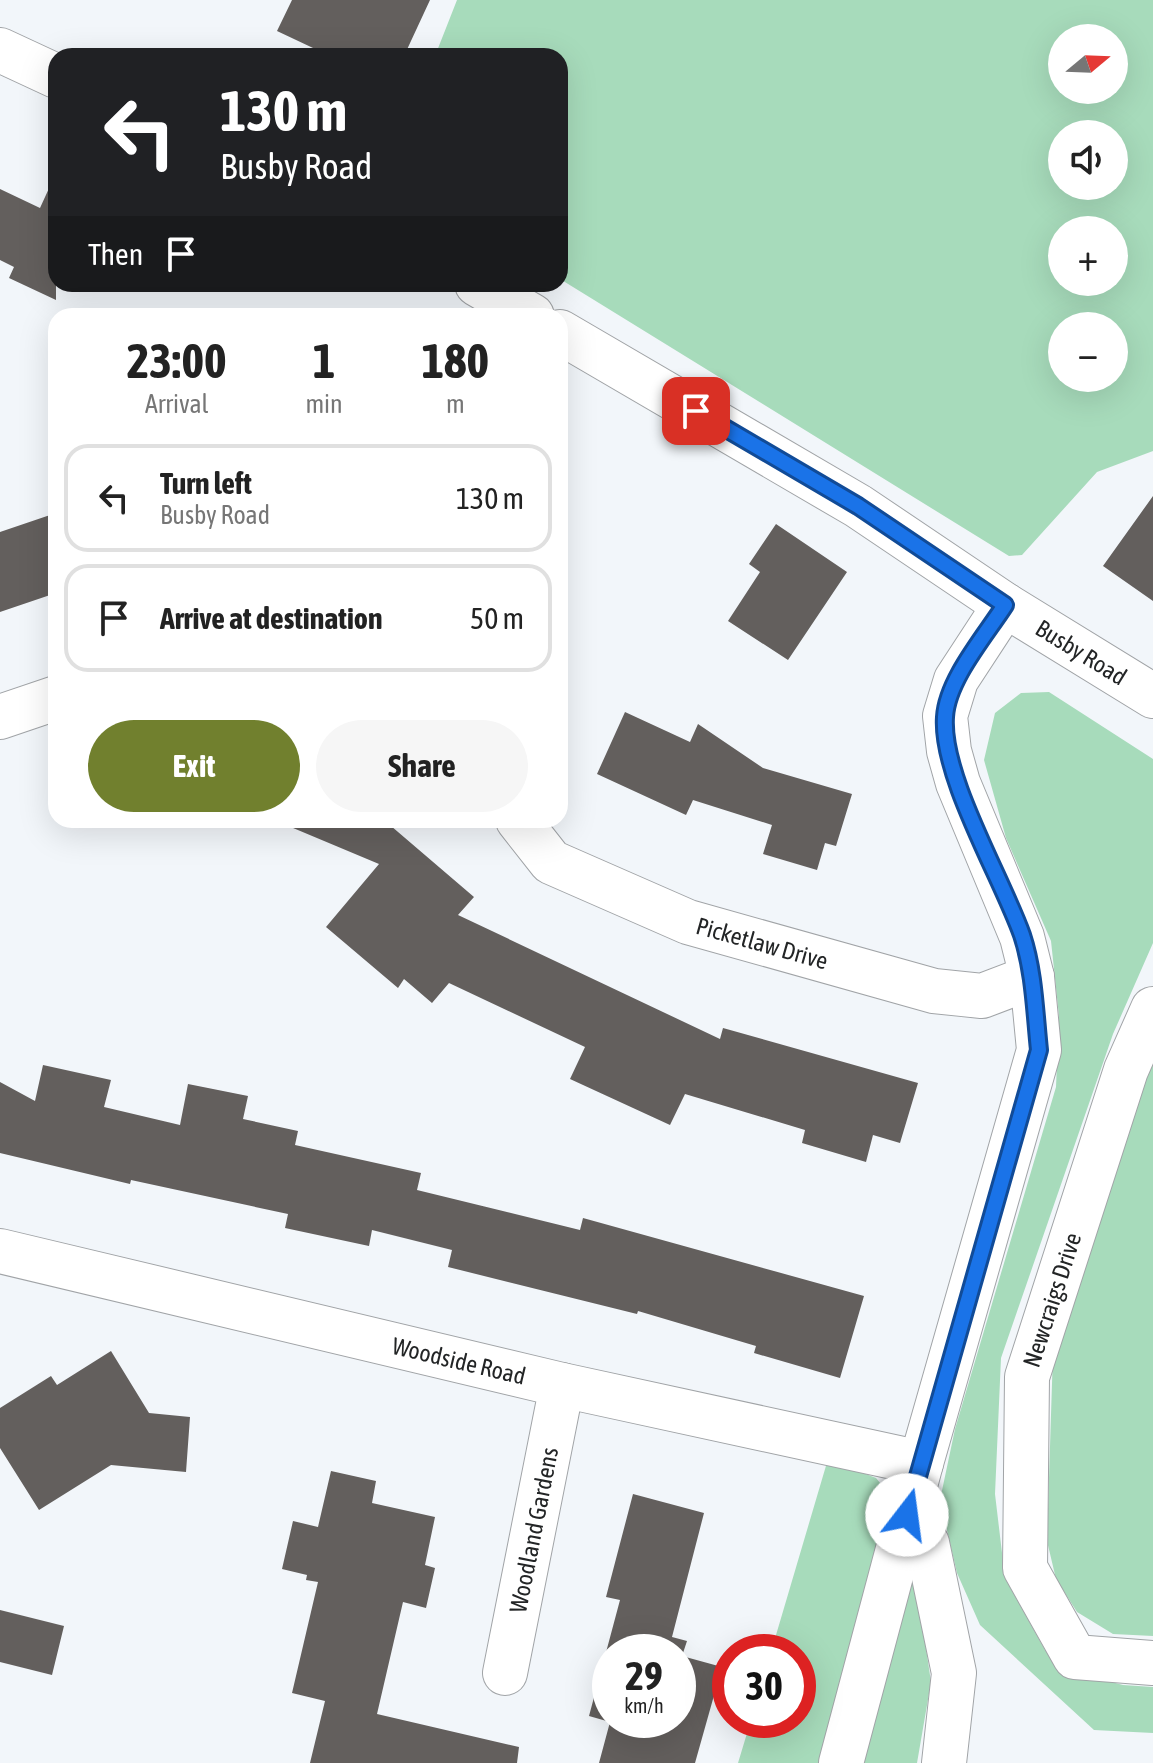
<!DOCTYPE html>
<meta charset="utf-8">
<style>
body{margin:0;font-family:"Asap Condensed",sans-serif;background:#f6f6f6;color:#222;height:100vh;display:flex;flex-direction:column;font-size:30px;white-space:nowrap}
*{box-sizing:border-box;margin:0}
p{font-size:26px;color:#767676}
.icon{flex:none;width:44px;height:44px;fill:none;stroke:currentColor;stroke-width:2;stroke-linecap:round;stroke-linejoin:round}
.map{position:relative;flex:1;overflow:hidden}
.panel{position:absolute;left:48px;top:308px;width:520px;height:520px;display:flex;flex-direction:column;background:#fff;border-radius:24px;box-shadow:0 8px 32px #0002}
.panel>*{flex:none}
.guide{position:absolute;left:48px;top:48px;width:520px;height:244px;border-radius:24px;box-shadow:0 8px 32px #0002;background:#202124;color:#fff;overflow:hidden}
.needle{width:52px;rotate:71deg}
.tools{position:absolute;left:1048px;top:24px;display:grid;gap:16px}
.tools a{display:grid;place-items:center;width:80px;height:80px;border-radius:50%;background:#fff;box-shadow:0 8px 32px #0002;font-size:40px}
.speed{position:absolute;left:592px;top:1634px;display:flex;gap:16px;font-size:40px;font-weight:700;text-align:center}
.speed>*{display:grid;place-content:center;width:104px;height:104px;border-radius:50%;background:#fff;box-shadow:0 8px 32px #0002;line-height:1}
.speed small{font-size:20px;font-weight:400}
.speed .limit{border:12px solid #d22;background:#fff;color:#111}
.pin{position:absolute;display:grid;place-items:center;width:68px;height:68px;color:#fff;margin:-34px;border-radius:16px;box-shadow:0 4px 12px #0006}
.me{position:absolute;width:88px;margin:-44px;rotate:15deg;stroke-linejoin:round;filter:drop-shadow(0 0 6px #0008)}
.turn{display:flex;align-items:center;gap:28px;height:168px;padding:0 40px;font-size:36px}
.turn .icon{width:104px;height:104px;stroke-width:2.5}
.turn b{display:block;font-size:56px;line-height:68px}
.then{display:flex;align-items:center;height:76px;padding:0 40px;background:#0003;gap:16px;font-size:30px}
.eta{display:flex;justify-content:space-evenly;align-items:center;height:136px;text-align:center}
.eta b{font-size:48px;font-weight:700;line-height:56px}
.button{display:flex;gap:16px;margin-top:auto;padding:16px 40px}
.button a{flex:1;height:92px;border-radius:48px;background:#71802e;color:#fff;font-size:32px;font-weight:700;line-height:92px;text-align:center}
.button a+a{background:#f6f6f6;color:#222}
ul{padding:0;list-style:none}
li{display:flex;align-items:center;gap:24px;height:108px;margin:0 16px 12px;padding:0 24px;border:4px solid #e0e0e0;border-radius:24px}
li div{flex:1}
li b{display:block;font-size:30px}
li em{font-style:normal}
.map>svg:first-child{display:block}
.green{fill:#a7dbbb;fill-rule:evenodd}
.building{fill:#635f5d;fill-rule:evenodd}
.lines{fill:none;stroke-linecap:round;stroke-linejoin:round}
.minor-casing{stroke:#a1a4a7;stroke-width:46}
.major-casing{stroke:#a1a4a7;stroke-width:46}
.minor{stroke:#fff;stroke-width:44}
.major{stroke:#fff;stroke-width:44}
.route-casing{stroke:#114b97;stroke-width:20}
.route{stroke:#1a73e8;stroke-width:14}
.labels{text-anchor:middle;dominant-baseline:central;stroke-width:8;stroke-linejoin:round;paint-order:stroke}
.street-label{font-size:24px;fill:#232526;stroke:#fff}
</style>
<div class="map">
<svg width="1153" height="1763" viewBox="0 0 1153 1763">
<rect width="100%" height="100%" fill="#f2f6fa"/>
<path class="green" d="M 457,0 L 1153,0 L 1153,451 L 1097,472 L 1022,555 L 1009,556 L 560,279 L 560,56 L 435,56 ZM 1062,38 L 1114,38 L 1114,90 L 1062,90 ZM 1062,134 L 1114,134 L 1114,186 L 1062,186 ZM 1062,230 L 1114,230 L 1114,282 L 1062,282 ZM 1062,326 L 1114,326 L 1114,378 L 1062,378 Z
M 1049,692 L 1153,759 L 1153,943 L 1113,1034 L 1001,1358 L 995,1494 L 1005,1578 L 1045,1650 L 1069,1671 L 1123,1685 L 1153,1687 L 1153,1733 L 1094,1730 L 980,1625 L 957,1573 L 940,1500 L 955,1429 L 1056,1087 L 1059,1016 L 1051,941 L 1006,838 L 984,760 L 995,713 L 1021,693 Z
M 1153,1047 L 1153,1636 L 1113,1634 L 1077,1612 L 1056,1579 L 1047,1541 L 1053,1352 Z
M 828,1459 L 876,1478 L 886,1490 L 887,1513 L 822,1763 L 738,1763 L 751,1720 L 798,1720 L 798,1652 L 771,1652 Z
M 911,1581 L 917,1587 L 931,1682 L 917,1763 L 860,1763 Z"/>
<path class="building" d="M 292,0 L 430,0 L 404,56 L 330,56 L 277,31 Z
M 56,173 L 56,300 L 9,278 L 14,267 L 0,260 L 0,189 L 40,208 Z
M 1153,496 L 1153,601 L 1103,566 Z
M 56,513 L 56,593 L 0,612 L 0,532 Z
M 776,524 L 847,572 L 788,660 L 728,621 L 760,572 L 749,564 Z
M 625,712 L 690,742 L 698,724 L 763,768 L 852,794 L 836,846 L 825,843 L 817,870 L 763,854 L 772,825 L 693,800 L 686,815 L 597,774 Z
M 274,820 L 384,820 L 474,897 L 458,915 L 720,1039 L 723,1028 L 918,1083 L 900,1143 L 873,1135 L 866,1162 L 802,1143 L 805,1130 L 685,1094 L 670,1125 L 570,1079 L 585,1047 L 449,983 L 432,1003 L 404,979 L 398,988 L 326,927 L 379,864 Z
M 43,1065 L 111,1080 L 104,1107 L 180,1125 L 188,1084 L 248,1096 L 243,1119 L 298,1131 L 295,1145 L 421,1173 L 417,1190 L 580,1230 L 583,1218 L 864,1296 L 840,1378 L 754,1353 L 756,1346 L 638,1311 L 637,1314 L 448,1267 L 452,1250 L 372,1230 L 369,1246 L 285,1228 L 288,1214 L 131,1180 L 130,1184 L 0,1153 L 0,1082 L 35,1101 Z
M 111,1351 L 149,1413 L 190,1417 L 186,1472 L 111,1465 L 39,1510 L 0,1448 L 0,1408 L 51,1376 L 57,1385 Z
M 331,1471 L 376,1481 L 372,1503 L 435,1517 L 425,1565 L 435,1568 L 426,1608 L 403,1602 L 377,1714 L 519,1747 L 517,1763 L 310,1763 L 325,1701 L 292,1693 L 318,1582 L 306,1580 L 307,1575 L 282,1569 L 293,1521 L 318,1527 Z
M 633,1494 L 704,1513 L 672,1637 L 687,1641 L 682,1656 L 722,1667 L 695,1763 L 599,1763 L 610,1722 L 589,1716 L 620,1600 L 606,1597 ZM 610,1652 L 678,1652 L 678,1720 L 610,1720 Z
M 0,1610 L 64,1626 L 52,1675 L 0,1662 Z"/>
<g class="lines">
<g class="minor-casing">
<g id="minor">
<path d="M 0,717 L 56,698"/>
<path id="s1" d="M 518,820 L 551,862 L 688,922 L 934,991 L 982,996 L 1032,977"/>
<path d="M 1153,1009 L 1126,1070 L 1027,1377 L 1025,1568 L 1075,1657 L 1153,1663"/>
<path id="s2" d="M 0,1251 L 562,1385 L 921,1463"/>
<path d="M 907,1515 L 927,1543 L 954,1673 L 944,1763"/>
<path id="s3" d="M 505,1673 L 562,1385"/>
<path d="M 841,1763 L 921,1463 L 1039,1050 L 1032,977 L 1022,937 L 958,783 L 949,751 L 945,716 L 956,680 L 1005,605"/>
</g>
</g>
<g class="major-casing">
<g id="major">
<path d="M 0,50 L 56,76"/>
<path d="M 477,284 L 532,316"/>
<path id="s4" d="M 560,332 L 858,506 L 1005,605 L 1153,696"/>
</g>
</g>
<use href="#minor" class="minor"/>
<use href="#major" class="major"/>
</g>
<g class="lines">
<g class="route-casing">
<path id="route" d="M 696,411 L 858,506 L 1005,605 C 985,636 947,680 945,717 C 941,776 1001,876 1022,935 C 1034,971 1035,1012 1039,1050 L 907,1515"/>
</g>
<use href="#route" class="route"/>
</g>
<g class="labels">
<g class="street-label">
<text stroke="none"><textPath href="#s4" startOffset="612">Busby Road</textPath></text>
<text stroke="none"><textPath href="#s1" startOffset="280">Picketlaw Drive</textPath></text>
<text transform="translate(1052 1300) rotate(-72)">Newcraigs Drive</text>
<text stroke="none"><textPath href="#s2" startOffset="472">Woodside Road</textPath></text>
<text stroke="none"><textPath href="#s3" startOffset="146">Woodland Gardens</textPath></text>
</g>
</g>
</svg>
<div class="tools">
<a><svg class="needle" viewBox="-14 -14 28 28"><path d="M0-13l5 13h-10z" fill="#e53935"/><path d="M0 13l5-13h-10z" fill="#767676"/></svg></a>
<a><svg class="icon" aria-label="sound" viewBox="0 0 24 24"><path d="M4 9h4l5-4v14l-5-4H4zM17 9q2 3 0 6"/></svg></a>
<a>+</a>
<a>−</a>
</div>
<div class="speed"><div>29<small>km/h</small></div><div class="limit">30</div></div>
<div class="pin" style="left:696px;top:411px;background:#d93025"><svg class="icon" aria-label="arrive" viewBox="0 0 24 24"><path d="M6 21V4h12l-3 4 3 4H6"/></svg></div>
<svg class="me" style="left:907px;top:1515px" viewBox="-20 -20 40 40"><circle r="19" fill="#fff"/><path d="M0-13L10 11 0 6-10 11z" fill="#1a73e8"/></svg>
<div class="guide">
<div class="turn"><svg class="icon" aria-label="left" viewBox="0 0 24 24"><path d="M17 20v-9H6M10 6l-5 5 5 5"/></svg><div><b>130 m</b>Busby Road</div></div>
<div class="then">Then<svg class="icon" aria-label="arrive" viewBox="0 0 24 24"><path d="M6 21V4h12l-3 4 3 4H6"/></svg></div>
</div>
<section class="panel">
<div class="eta">
<div><b>23:00</b><p>Arrival</p></div>
<div><b>1</b><p>min</p></div>
<div><b>180</b><p>m</p></div>
</div>
<ul>
<li><svg class="icon" aria-label="left" viewBox="0 0 24 24"><path d="M17 20v-9H6M10 6l-5 5 5 5"/></svg><div><b>Turn left</b><p>Busby Road</p></div><em>130 m</em></li>
<li><svg class="icon" aria-label="arrive" viewBox="0 0 24 24"><path d="M6 21V4h12l-3 4 3 4H6"/></svg><div><b>Arrive at destination</b></div><em>50 m</em></li>
</ul>
<div class="button"><a>Exit</a><a>Share</a></div>
</section>
</div>
